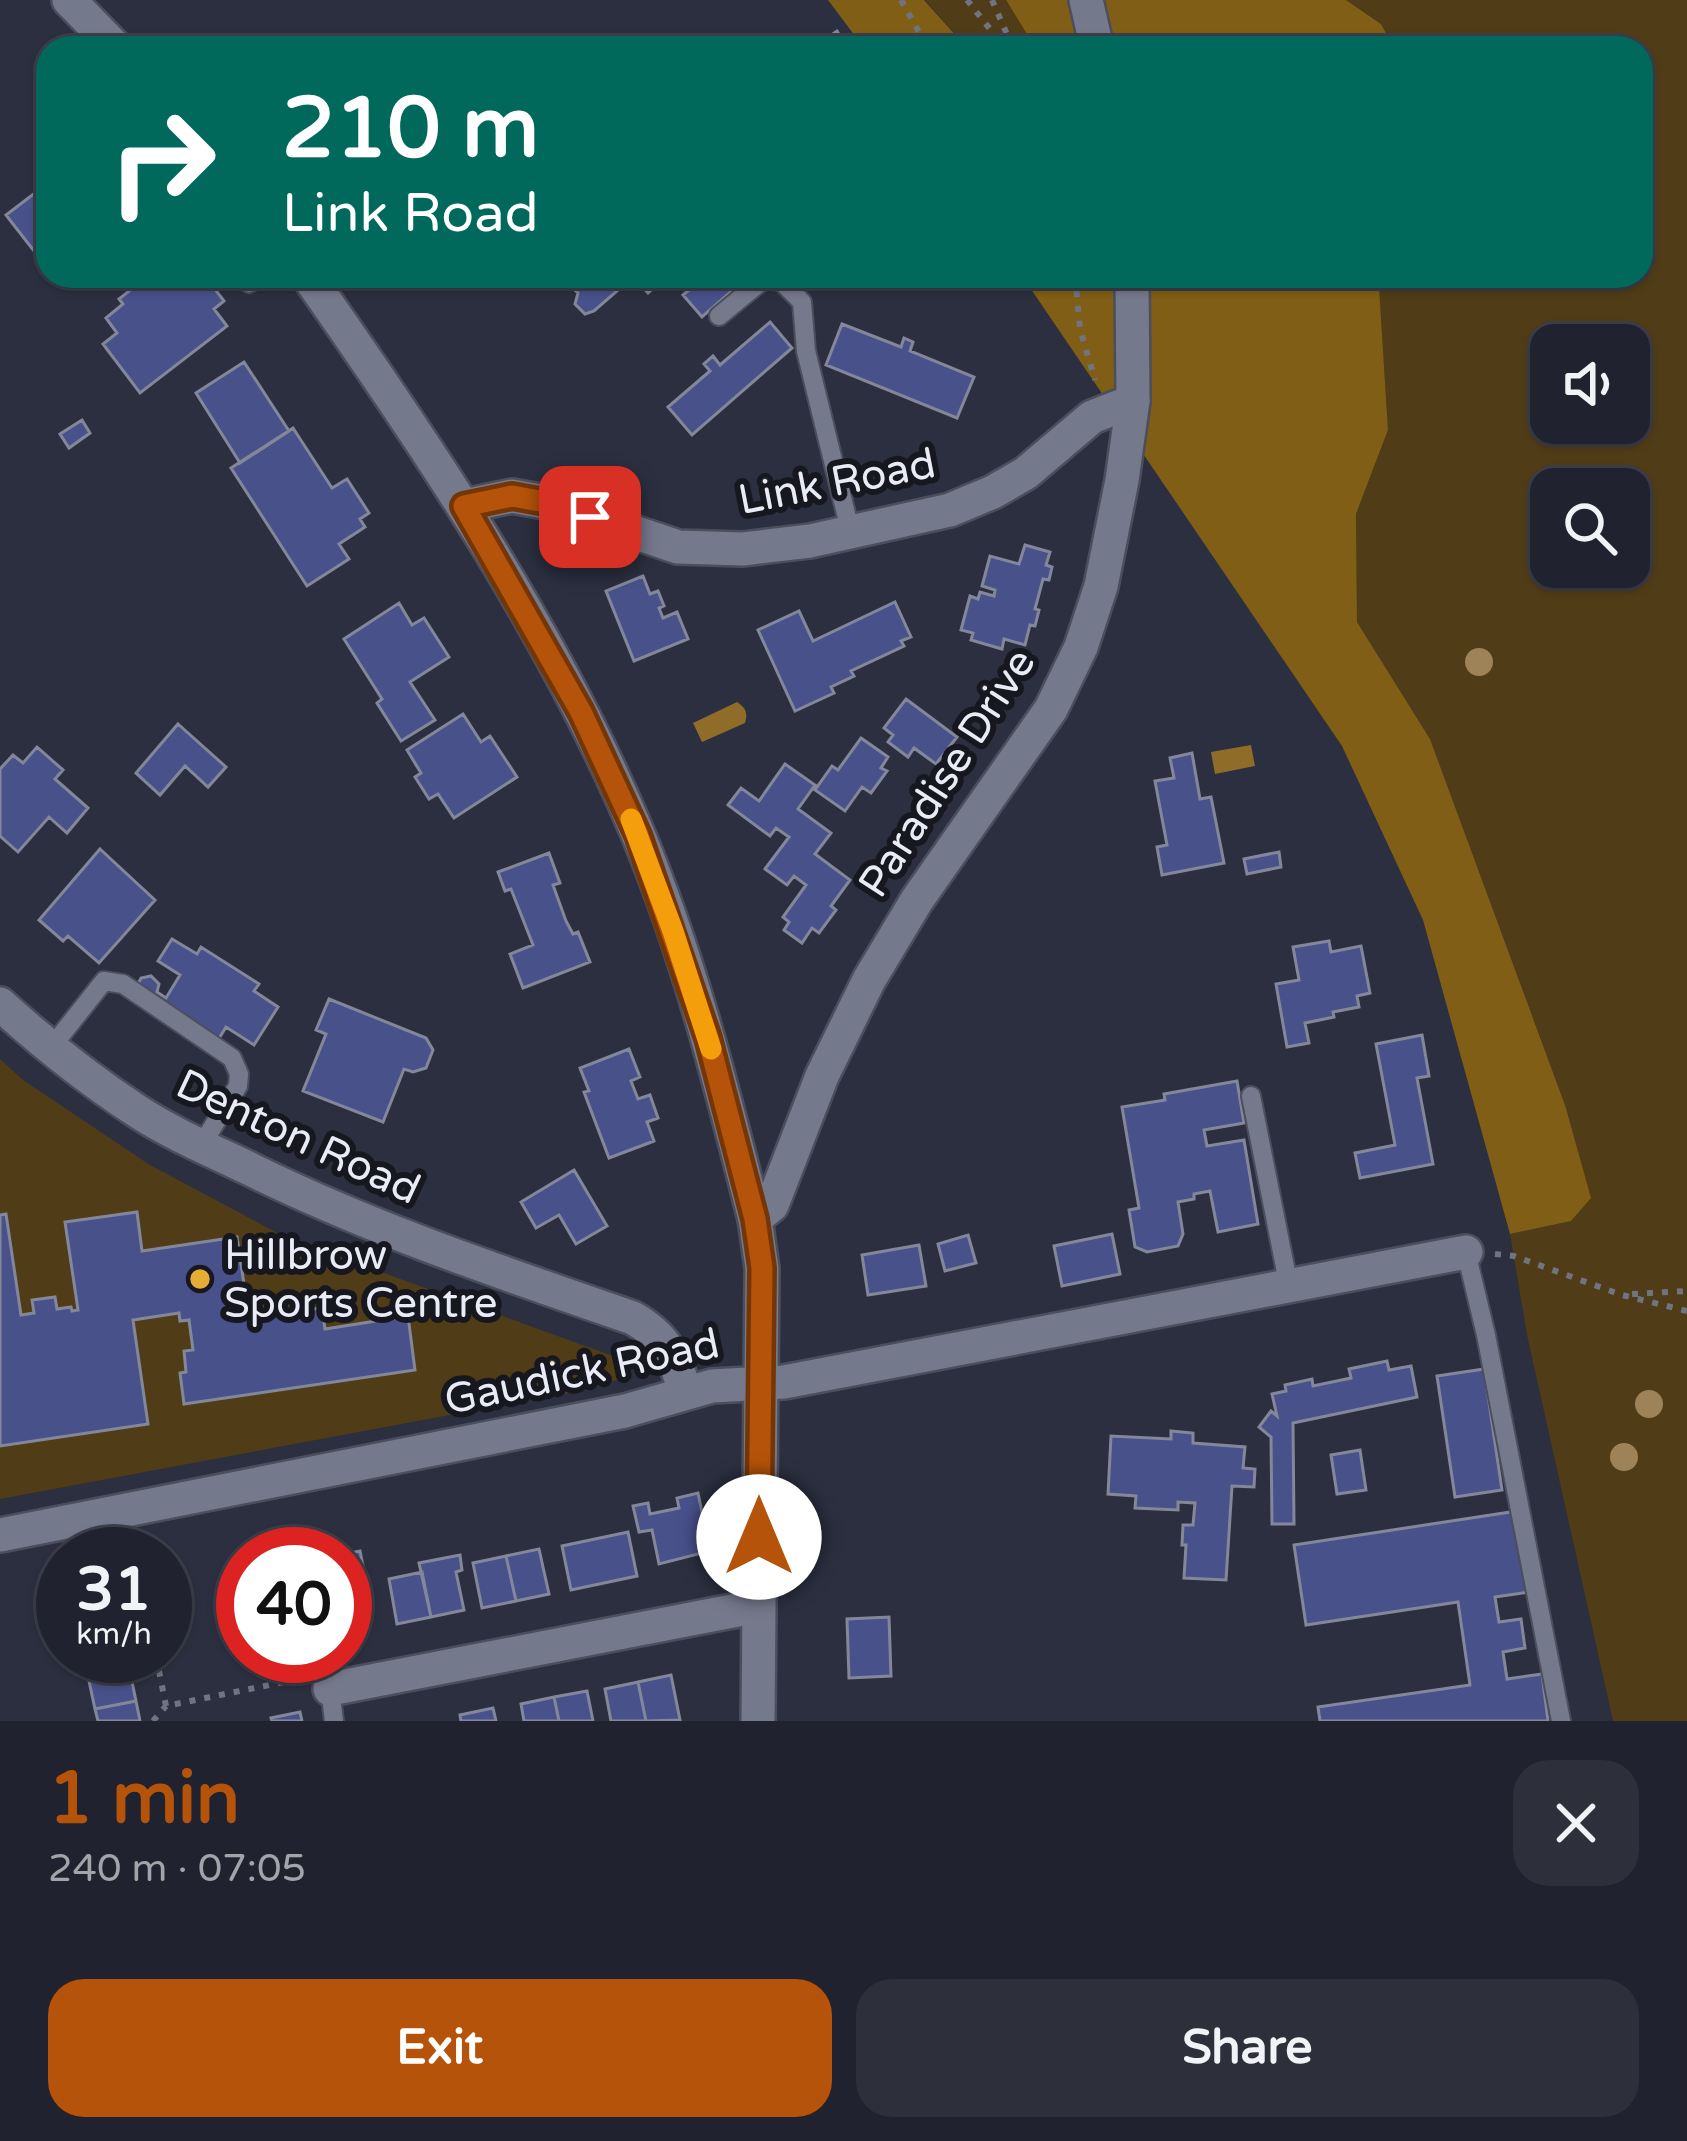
<!DOCTYPE html>
<meta charset="utf-8">
<style>
body{margin:0;font-family:"Varela Round",sans-serif;background:#2d2f3b;color:#f1f3f6;height:100vh;display:flex;flex-direction:column;font-size:45px;white-space:nowrap}
*{box-sizing:border-box;margin:0}
p{font-size:39px;color:#a2a4aa}
.icon{flex:none;width:66px;height:66px;fill:none;stroke:currentColor;stroke-width:2;stroke-linecap:round;stroke-linejoin:round}
.map{position:relative;height:1721px;overflow:hidden}
.panel{display:flex;flex-direction:column;background:#20232f;flex:1}
.panel>*{flex:none}
.hud{position:absolute;left:36px;top:36px;width:1617px;height:252px;border-radius:36px;box-shadow:0 3px 9px #0004,0 0 0 3px #3d404b;background:#00695c;color:#fff;overflow:hidden}
.controls{position:absolute;left:1530px;top:324px;display:grid;gap:24px}
.controls a{display:grid;place-items:center;width:120px;height:120px;border-radius:24px;background:#20232f;box-shadow:0 3px 9px #0004,0 0 0 3px #3d404b;font-size:60px}
.speed{position:absolute;left:36px;top:1527px;display:flex;gap:24px;font-size:60px;font-weight:700;text-align:center}
.speed>*{display:grid;place-content:center;width:156px;height:156px;border-radius:50%;background:#20232f;box-shadow:0 3px 9px #0004,0 0 0 3px #3d404b;line-height:1}
.speed small{font-size:30px;font-weight:400}
.speed .limit{border:18px solid #d22;background:#fff;color:#111}
.pin{position:absolute;display:grid;place-items:center;width:102px;height:102px;color:#fff;margin:-51px;border-radius:24px;box-shadow:0 6px 18px #0006}
.me{position:absolute;width:132px;margin:-66px;rotate:0deg;stroke-linejoin:round;filter:drop-shadow(0 0 9px #0008)}
.turn{display:flex;align-items:center;gap:42px;height:252px;padding:0 48px;font-size:54px}
.turn .icon{width:156px;height:156px;stroke-width:2.5}
.turn b{display:block;font-size:84px;line-height:102px}
.round{display:grid;place-items:center;flex:none;width:126px;height:126px;border-radius:36px;background:#2d2f3b}
.overview{display:flex;align-items:center;justify-content:space-between;height:204px;padding:0 48px}
h1{font-size:72px;font-weight:800;line-height:90px;color:#b45309}
.primary-button{display:flex;gap:24px;margin-top:auto;padding:24px 48px}
.primary-button a{flex:1;height:138px;border-radius:36px;background:#b45309;color:#fff;font-size:48px;font-weight:800;line-height:138px;text-align:center}
.primary-button a+a{background:#2d2f3b;color:#f1f3f6}
.map>svg:first-child{display:block}
.green{fill:#503c17;fill-rule:evenodd}
.forest{fill:#805e15}
.water{fill:#8f6d28}
.building{fill:#49518b;stroke:#83879a;stroke-width:3}
.lines{fill:none;stroke-linecap:round;stroke-linejoin:round}
.service-casing{stroke:#4b4e5c;stroke-width:22}
.minor-casing{stroke:#4b4e5c;stroke-width:38}
.tertiary-casing{stroke:#4b4e5c;stroke-width:38}
.path{stroke:#707482;stroke-width:6;stroke-dasharray:6 9;stroke-linecap:butt}
.service{stroke:#75798c;stroke-width:18}
.minor{stroke:#75798c;stroke-width:33}
.tertiary{stroke:#75798c;stroke-width:33}
.tree{fill:#9d8357}
.route-casing{stroke:#753606;stroke-width:30}
.route{stroke:#b45309;stroke-width:21}
.slow{stroke:#f59e0b;stroke-width:21}
.poi-dot{fill:#e6ad36;stroke:#16171f;stroke-width:4.5}
.labels{text-anchor:middle;dominant-baseline:central;stroke-width:12;stroke-linejoin:round;paint-order:stroke}
.street-label{font-size:42px;fill:#e9ecf7;stroke:#16171f}
.poi-label{font-size:42px;fill:#e9ecf7;stroke:#16171f;text-anchor:start}
</style>
<div class="map">
<svg width="1687" height="1721" viewBox="0 0 1687 1721">
<rect width="100%" height="100%" fill="#2b2f3f"/>
<path class="green" d="M 925,0 L 1006,0 L 1031,40 L 1010,48 L 967,48 Z
M 1346,0 L 1687,0 L 1687,1721 L 1613,1721 L 1527,1335 L 1510,1234 L 1570,1221 L 1565,1105 L 1430,739 L 1357,622 L 1356,514 L 1388,430 L 1379,286 L 1382,276 L 1641,276 L 1641,48 L 1394,48 L 1381,24 ZM 1551,345 L 1629,345 L 1629,423 L 1551,423 ZM 1551,489 L 1629,489 L 1629,567 L 1551,567 Z
M 0,1059 L 23,1080 L 150,1165 L 285,1237 L 613,1356 L 631,1368 L 627,1377 L 584,1390 L 0,1499 Z"/>
<path class="forest" d="M 828,0 L 924,0 L 967,48 L 864,48 Z
M 1006,0 L 1346,0 L 1381,24 L 1394,48 L 1010,48 L 1030,39 Z
M 1022,276 L 1382,276 L 1379,286 L 1388,430 L 1356,514 L 1357,622 L 1430,739 L 1565,1105 L 1591,1198 L 1571,1221 L 1510,1234 L 1423,920 L 1342,746 Z"/>
<path class="water" d="M 737,702 C 746,708 748,713 745,723 L 702,742 L 693,723 Z
M 1251,745 L 1255,766 L 1215,774 L 1211,752 Z"/>
<path class="building" d="M 837,31 L 848,48 L 812,48 Z
M 48,183 L 48,269 L 6,215 Z
M 148,276 L 180,276 L 184,281 L 191,276 L 205,276 L 224,301 L 214,309 L 227,326 L 140,393 L 103,344 L 117,333 L 106,318 L 123,304 L 119,299 Z
M 559,276 L 659,276 L 663,280 L 648,293 L 633,277 L 594,311 L 585,314 L 575,304 L 578,293 Z
M 706,276 L 749,276 L 702,317 L 683,295 Z
M 770,322 L 792,348 L 692,435 L 668,407 L 710,371 L 704,364 L 713,356 L 720,365 Z
M 842,324 L 901,347 L 904,338 L 913,342 L 910,351 L 974,377 L 957,418 L 826,365 Z
M 244,362 L 289,431 L 240,463 L 196,393 Z
M 82,420 L 90,433 L 69,448 L 60,434 Z
M 293,428 L 332,488 L 347,479 L 369,513 L 360,519 L 365,527 L 339,544 L 349,559 L 307,586 L 231,468 Z
M 1025,545 L 1050,552 L 1046,565 L 1052,567 L 1049,580 L 1043,579 L 1035,609 L 1039,610 L 1035,626 L 1030,625 L 1025,645 L 1004,639 L 1002,649 L 971,640 L 973,633 L 961,630 L 970,596 L 978,599 L 980,592 L 994,596 L 995,590 L 982,586 L 990,556 L 1019,564 Z
M 643,576 L 650,594 L 658,591 L 664,606 L 659,608 L 663,618 L 677,612 L 688,639 L 634,661 L 606,591 Z
M 895,602 L 911,637 L 901,641 L 904,646 L 851,671 L 854,676 L 831,687 L 834,693 L 795,711 L 758,630 L 799,611 L 813,641 Z
M 399,603 L 412,625 L 424,618 L 449,657 L 410,682 L 435,720 L 401,741 L 377,703 L 382,699 L 344,639 Z
M 906,699 L 957,737 L 936,764 L 914,748 L 908,757 L 888,742 L 893,735 L 884,728 Z
M 463,714 L 481,742 L 490,736 L 517,777 L 454,818 L 438,794 L 429,799 L 415,777 L 421,773 L 407,750 Z
M 178,724 L 226,767 L 208,787 L 185,766 L 160,795 L 136,773 Z
M 861,738 L 888,757 L 881,768 L 887,771 L 871,793 L 862,787 L 845,811 L 815,790 L 832,766 L 838,770 Z
M 37,747 L 63,770 L 55,779 L 88,808 L 67,833 L 49,817 L 18,852 L 0,836 L 0,769 L 13,755 L 23,763 Z
M 1192,753 L 1200,799 L 1211,797 L 1224,863 L 1162,875 L 1157,847 L 1167,845 L 1155,781 L 1174,778 L 1170,758 Z
M 785,764 L 815,785 L 798,809 L 831,833 L 815,854 L 850,880 L 831,906 L 836,910 L 819,933 L 812,928 L 802,943 L 784,930 L 789,922 L 783,917 L 806,885 L 794,876 L 787,885 L 765,869 L 789,837 L 776,828 L 770,836 L 728,805 L 741,788 L 759,801 Z
M 100,849 L 155,900 L 99,963 L 68,936 L 63,941 L 39,920 Z
M 1279,852 L 1281,867 L 1247,874 L 1244,859 Z
M 549,853 L 560,883 L 553,885 L 566,921 L 573,934 L 578,932 L 590,962 L 523,988 L 510,954 L 533,945 L 511,889 L 505,891 L 498,872 Z
M 172,939 L 197,954 L 201,947 L 259,984 L 254,991 L 278,1007 L 254,1045 L 226,1027 L 218,1040 L 155,995 L 151,996 L 137,986 L 141,978 L 151,976 L 159,984 L 157,992 L 166,998 L 180,975 L 158,961 Z
M 1329,941 L 1331,952 L 1361,946 L 1370,993 L 1357,996 L 1359,1007 L 1333,1012 L 1334,1017 L 1305,1023 L 1309,1043 L 1287,1047 L 1276,984 L 1299,980 L 1293,947 Z
M 329,999 L 426,1038 L 433,1050 L 426,1068 L 413,1072 L 404,1069 L 383,1122 L 303,1091 L 326,1034 L 316,1030 Z
M 1422,1035 L 1429,1076 L 1417,1078 L 1433,1164 L 1360,1178 L 1355,1153 L 1395,1145 L 1376,1044 Z
M 629,1049 L 640,1077 L 631,1081 L 638,1099 L 650,1095 L 658,1118 L 647,1122 L 654,1141 L 609,1158 L 584,1092 L 589,1091 L 580,1068 Z
M 1237,1081 L 1244,1123 L 1204,1130 L 1207,1146 L 1244,1140 L 1258,1224 L 1218,1232 L 1210,1191 L 1194,1194 L 1194,1199 L 1178,1202 L 1183,1234 L 1178,1246 L 1147,1252 L 1135,1247 L 1129,1210 L 1139,1208 L 1122,1107 L 1165,1100 L 1164,1094 Z
M 574,1170 L 607,1226 L 576,1244 L 559,1215 L 536,1228 L 521,1202 Z
M 137,1212 L 142,1251 L 237,1237 L 245,1291 L 250,1290 L 254,1315 L 311,1307 L 311,1309 L 322,1308 L 325,1329 L 408,1316 L 415,1370 L 184,1404 L 180,1373 L 186,1372 L 184,1351 L 193,1350 L 189,1320 L 180,1321 L 179,1313 L 133,1320 L 148,1424 L 0,1446 L 0,1215 L 6,1214 L 21,1315 L 34,1313 L 32,1300 L 55,1297 L 57,1309 L 71,1307 L 72,1311 L 78,1310 L 65,1222 Z
M 1112,1234 L 1120,1274 L 1062,1286 L 1054,1246 Z
M 968,1235 L 976,1263 L 945,1271 L 938,1244 Z
M 919,1245 L 926,1286 L 868,1295 L 862,1255 Z
M 1387,1361 L 1389,1370 L 1411,1366 L 1417,1397 L 1293,1423 L 1294,1524 L 1272,1524 L 1271,1437 L 1259,1427 L 1271,1411 L 1277,1416 L 1272,1394 L 1286,1391 L 1285,1385 L 1312,1379 L 1313,1386 L 1351,1378 L 1349,1369 Z
M 1484,1369 L 1502,1490 L 1455,1497 L 1437,1376 Z
M 1171,1431 L 1193,1433 L 1193,1443 L 1245,1447 L 1243,1468 L 1255,1469 L 1254,1487 L 1232,1486 L 1226,1580 L 1184,1578 L 1186,1545 L 1182,1545 L 1183,1525 L 1193,1525 L 1195,1503 L 1178,1502 L 1178,1510 L 1135,1508 L 1136,1496 L 1108,1494 L 1111,1436 L 1171,1439 Z
M 1360,1450 L 1366,1490 L 1337,1494 L 1331,1455 Z
M 698,1493 L 710,1551 L 659,1564 L 652,1530 L 639,1532 L 633,1506 L 648,1503 L 650,1514 L 679,1508 L 677,1498 Z
M 1517,1511 L 1529,1592 L 1495,1597 L 1499,1622 L 1521,1619 L 1525,1648 L 1503,1652 L 1507,1679 L 1542,1674 L 1548,1721 L 1320,1721 L 1318,1707 L 1470,1685 L 1458,1602 L 1306,1625 L 1294,1545 Z
M 628,1532 L 637,1576 L 571,1590 L 562,1546 Z
M 539,1549 L 549,1594 L 516,1601 L 506,1556 Z
M 360,1551 L 369,1595 L 345,1600 L 345,1554 Z
M 460,1555 L 462,1570 L 456,1572 L 464,1610 L 431,1617 L 419,1563 Z
M 506,1556 L 516,1601 L 482,1608 L 473,1563 Z
M 422,1572 L 431,1617 L 397,1624 L 389,1579 Z
M 889,1617 L 891,1676 L 849,1678 L 847,1619 Z
M 85,1656 L 126,1656 L 130,1672 L 89,1681 Z
M 130,1672 L 136,1701 L 95,1709 L 89,1681 Z
M 671,1675 L 680,1720 L 646,1721 L 638,1682 Z
M 638,1682 L 646,1721 L 611,1721 L 605,1689 Z
M 587,1691 L 593,1721 L 559,1721 L 554,1697 Z
M 554,1697 L 559,1721 L 524,1721 L 521,1704 Z
M 136,1701 L 140,1721 L 98,1721 L 95,1709 Z
M 493,1708 L 496,1721 L 461,1721 L 460,1715 Z
M 300,1712 L 302,1721 L 272,1721 L 271,1718 Z"/>
<g class="lines">
<g class="service-casing">
<path id="service" d="M 241,276 L 249,283 L 263,276
M 719,316 L 764,279 L 781,281 L 802,302 L 806,351 L 851,534
M 50,1049 L 104,981 L 123,984 L 232,1058 L 239,1074 L 238,1086 L 201,1146
M 1251,1096 L 1289,1287
M 1466,1252 L 1486,1335 L 1561,1721
M 330,1689 L 334,1721"/>
</g>
<g class="minor-casing">
<path id="minor" d="M 69,0 L 116,48
M 308,276 C 432,453 554,634 638,834 C 690,958 722,1089 755,1219
M 464,506 L 512,496 L 545,502 L 678,547 L 743,549 L 810,541 L 950,510 L 993,492 L 1026,473 L 1092,417 L 1133,401
M 0,1004 C 43,1043 88,1079 137,1111 C 172,1134 213,1151 250,1169 C 374,1230 503,1273 633,1318 C 666,1337 675,1357 685,1392
M 0,1535 L 625,1411 L 712,1386 L 784,1382 L 1466,1252
M 330,1689 L 758,1606"/>
</g>
<g class="tertiary-casing">
<path id="tertiary" d="M 1086,0 L 1097,48
M 758,1721 L 762,1268 L 755,1219 L 772,1205 L 822,1076 L 869,980 L 917,900 L 1051,709 L 1081,647 L 1101,586 L 1122,480 L 1133,401 L 1132,276"/>
</g>
<path class="path" d="M 901,0 L 928,48
M 967,0 L 1005,48
M 992,0 L 1013,48
M 1058,276 L 1074,288
M 1075,276 L 1080,329 L 1095,380
M 1495,1254 L 1514,1256 L 1622,1295 L 1687,1311
M 1632,1294 L 1687,1291
M 156,1656 L 166,1706 L 299,1679
M 153,1721 L 166,1706"/>
<use href="#service" class="service"/>
<use href="#minor" class="minor"/>
<use href="#tertiary" class="tertiary"/>
</g>
<g class="tree">
<circle cx="1479" cy="662" r="14"/>
<circle cx="1649" cy="1404" r="14"/>
<circle cx="1624" cy="1457" r="14"/>
</g>
<g class="lines">
<g class="route-casing">
<path id="route" d="M 590,517 L 545,502 L 512,496 L 464,506 L 581,712 L 638,835 L 708,1038 L 755,1219 L 762,1268 L 759,1537"/>
</g>
<use href="#route" class="route"/>
<path class="slow" d="M 631,819 L 673,931 L 711,1049"/>
</g>
<circle class="poi-dot" cx="200" cy="1279" r="12"/>
<g class="labels">
<g class="street-label">
<text transform="translate(837 482) rotate(-11)">Link Road</text>
<text transform="translate(947 773) rotate(-57)">Paradise Drive</text>
<text transform="translate(298 1137) rotate(25)">Denton Road</text>
<text transform="translate(582 1372) rotate(-12)">Gaudick Road</text>
</g>
<g class="poi-label">
<text x="224" y="1255">Hillbrow<tspan x="224" dy="48">Sports Centre</tspan></text>
</g>
</g>
</svg>
<div class="controls">
<a><svg class="icon" aria-label="sound" viewBox="0 0 24 24"><path d="M4 9h4l5-4v14l-5-4H4zM17 9q2 3 0 6"/></svg></a>
<a><svg class="icon" aria-label="search" viewBox="0 0 24 24"><circle cx="10" cy="10" r="6"/><path d="M15 15l6 6"/></svg></a>
</div>
<div class="speed"><div>31<small>km/h</small></div><div class="limit">40</div></div>
<div class="pin" style="left:590px;top:517px;background:#d93025"><svg class="icon" aria-label="arrive" viewBox="0 0 24 24"><path d="M6 21V4h12l-3 4 3 4H6"/></svg></div>
<svg class="me" style="left:759px;top:1537px" viewBox="-20 -20 40 40"><circle r="19" fill="#fff"/><path d="M0-13L10 11 0 6-10 11z" fill="#b45309"/></svg>
<div class="hud">
<div class="turn"><svg class="icon" aria-label="right" viewBox="0 0 24 24"><path d="M7 20v-9h11M14 6l5 5-5 5"/></svg><div><b>210 m</b>Link Road</div></div>
</div>
</div>
<section class="panel">
<div class="overview"><div><h1>1 min</h1><p>240 m · 07:05</p></div><a class="round"><svg class="icon" aria-label="close" viewBox="0 0 24 24"><path d="M6 6l12 12M18 6L6 18"/></svg></a></div>
<div class="primary-button"><a>Exit</a><a>Share</a></div>
</section>
